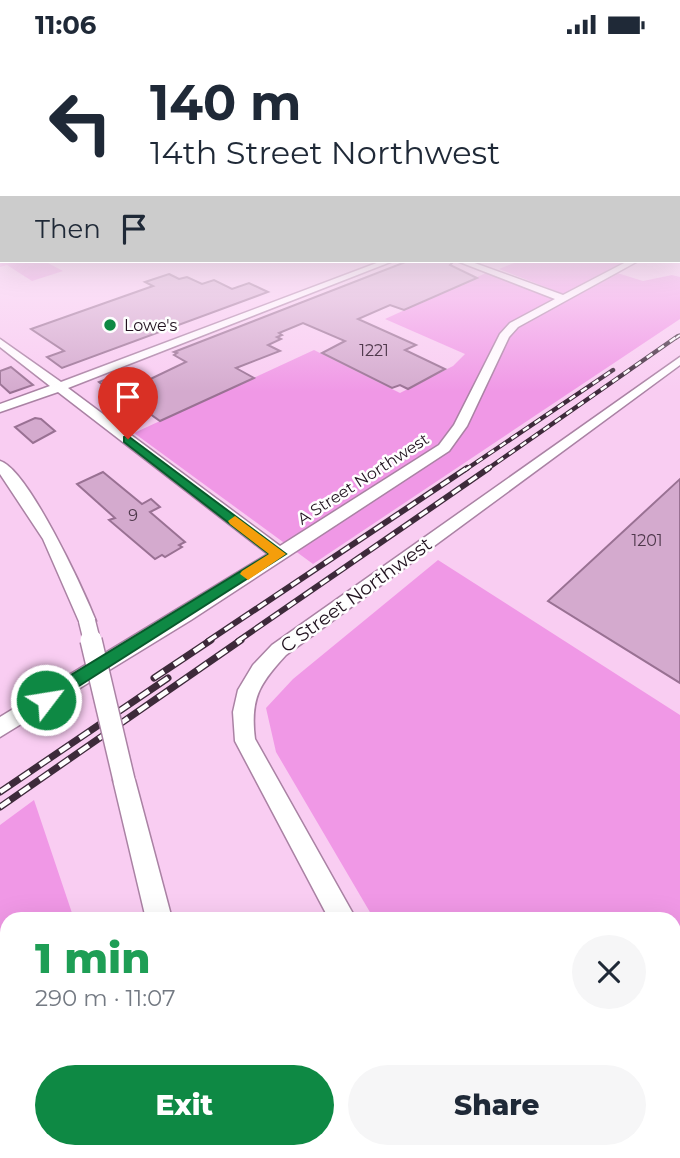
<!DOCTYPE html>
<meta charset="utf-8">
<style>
body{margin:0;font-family:Montserrat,sans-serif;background:#f6f6f7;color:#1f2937;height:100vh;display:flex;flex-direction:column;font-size:26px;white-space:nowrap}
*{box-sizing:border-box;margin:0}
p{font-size:23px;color:#747a83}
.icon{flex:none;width:38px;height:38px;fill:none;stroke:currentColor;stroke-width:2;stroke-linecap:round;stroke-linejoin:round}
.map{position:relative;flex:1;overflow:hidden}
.sheet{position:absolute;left:0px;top:863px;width:681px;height:247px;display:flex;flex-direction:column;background:#fff;border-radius:21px 21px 0 0;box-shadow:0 7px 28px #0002}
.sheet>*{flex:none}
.hud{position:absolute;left:0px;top:0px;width:681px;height:214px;box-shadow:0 7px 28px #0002;background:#fff;color:#1f2937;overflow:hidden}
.pin{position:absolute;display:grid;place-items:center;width:60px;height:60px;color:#fff;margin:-72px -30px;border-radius:50% 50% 50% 0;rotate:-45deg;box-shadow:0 0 7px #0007}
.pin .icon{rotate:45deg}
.me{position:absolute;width:77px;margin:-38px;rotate:59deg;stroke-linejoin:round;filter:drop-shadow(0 0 5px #0008)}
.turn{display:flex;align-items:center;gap:24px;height:147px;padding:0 35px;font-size:32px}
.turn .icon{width:91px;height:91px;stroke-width:2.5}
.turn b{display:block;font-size:49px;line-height:60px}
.then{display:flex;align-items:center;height:66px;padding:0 35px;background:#0003;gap:14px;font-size:26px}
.round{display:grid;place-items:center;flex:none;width:74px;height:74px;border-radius:37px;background:#f6f6f7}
.summary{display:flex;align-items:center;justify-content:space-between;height:119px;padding:0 35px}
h1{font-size:42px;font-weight:800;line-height:52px;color:#1e9e55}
.button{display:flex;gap:14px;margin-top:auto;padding:14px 35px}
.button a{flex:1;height:80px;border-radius:42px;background:#0e8944;color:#fff;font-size:28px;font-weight:800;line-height:80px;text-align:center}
.button a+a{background:#f6f6f7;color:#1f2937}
.status{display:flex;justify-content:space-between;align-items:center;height:49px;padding:0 35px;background:#fff;direction:ltr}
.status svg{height:19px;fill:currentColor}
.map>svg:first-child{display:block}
.green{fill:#f098e6}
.building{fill:#d4aace;stroke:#997193;stroke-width:2}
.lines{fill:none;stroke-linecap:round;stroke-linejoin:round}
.secondary-casing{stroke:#aa82a4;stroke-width:3}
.secondary{fill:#fff;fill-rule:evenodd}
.rail-far3-casing{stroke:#3d2a3a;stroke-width:3.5}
.rail-far2-casing{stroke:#3d2a3a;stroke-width:4.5}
.rail-far1-casing{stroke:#3d2a3a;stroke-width:6}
.rail-casing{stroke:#3d2a3a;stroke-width:7}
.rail-far3{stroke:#fefefe;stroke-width:2;stroke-dasharray:5;stroke-linecap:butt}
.rail-far2{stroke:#fefefe;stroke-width:2.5;stroke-dasharray:7;stroke-linecap:butt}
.rail-far1{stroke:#fefefe;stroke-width:3.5;stroke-dasharray:10;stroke-linecap:butt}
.rail{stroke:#fefefe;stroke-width:4.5;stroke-dasharray:12;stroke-linecap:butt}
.secondary-bridge-far1-casing{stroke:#aa82a4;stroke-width:19;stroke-linecap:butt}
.secondary-bridge-casing{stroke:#aa82a4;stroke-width:24;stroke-linecap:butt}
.secondary-bridge-far1{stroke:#fff;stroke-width:16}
.secondary-bridge{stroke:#fff;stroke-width:21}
.route{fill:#0e8944;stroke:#09592c;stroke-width:2}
.slow{fill:#f59e0b}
.poi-dot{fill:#0e8944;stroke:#fefefe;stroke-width:2.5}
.labels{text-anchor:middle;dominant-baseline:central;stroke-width:5;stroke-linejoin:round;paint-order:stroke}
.far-poi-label{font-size:16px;fill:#21121f;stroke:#fefefe;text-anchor:start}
.number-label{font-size:16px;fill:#4e384b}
.far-street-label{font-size:16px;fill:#21121f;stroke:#fefefe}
.street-label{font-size:19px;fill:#21121f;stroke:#fefefe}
</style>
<div class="status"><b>11:06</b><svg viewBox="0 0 49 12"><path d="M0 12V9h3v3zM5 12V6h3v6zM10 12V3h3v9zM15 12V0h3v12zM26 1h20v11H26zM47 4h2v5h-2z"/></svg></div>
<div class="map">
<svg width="680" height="1109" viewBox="0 0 680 1109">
<rect width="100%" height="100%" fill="#f9cdf2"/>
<path class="green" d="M 0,204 L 2,212 L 44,212 L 63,222 L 32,232 L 7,216 L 0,218 Z
M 519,212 L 634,212 L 614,223 L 643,232 L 672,226 L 680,228 L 680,270 L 313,515 L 134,384 L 314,301 L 400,344 L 453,317 L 465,305 L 385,270 L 486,224 L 558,251 L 566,246 L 499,220 Z
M 438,511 L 680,666 L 680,1109 L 514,1109 L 511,1103 L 674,1102 L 674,870 L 374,870 L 276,703 L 266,659 L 293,630 Z
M 34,751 L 74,870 L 7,870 L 7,1102 L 151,1102 L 153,1109 L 0,1109 L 0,776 Z"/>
<path class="building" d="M 408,212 L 454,212 L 450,216 L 477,229 L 404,261 L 390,256 L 358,270 L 416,296 L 405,301 L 445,320 L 408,340 L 400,336 L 392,339 L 322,304 L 345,292 L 303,274 L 279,284 L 282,286 L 277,288 L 281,290 L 268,296 L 280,302 L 236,319 L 254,329 L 160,372 L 150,365 L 146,367 L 136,362 L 99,333 L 122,324 L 140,335 L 186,313 L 174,306 L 177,304 L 174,303 Z
M 169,225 L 179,230 L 187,228 L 202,235 L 214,231 L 232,240 L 249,234 L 268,243 L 62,319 L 47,308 L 64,302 L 31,280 L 153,237 L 145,233 Z
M 11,318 L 33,336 L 10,344 L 0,335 L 0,322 Z
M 35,369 L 41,370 L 55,382 L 33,394 L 15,378 Z
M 103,423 L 142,455 L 151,450 L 160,458 L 150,463 L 185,493 L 179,496 L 182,498 L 165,508 L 162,506 L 155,510 L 109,471 L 115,469 L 77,435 Z
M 680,430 L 680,634 L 548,552 Z"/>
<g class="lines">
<g class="secondary-casing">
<path id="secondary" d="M 2,197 L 2,203 L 0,204 L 0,198 Z
M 382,212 L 393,212 L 68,339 L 280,497 L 439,396 L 454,376 L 500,285 L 510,274 L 555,250 L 457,212 L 469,212 L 563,246 L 628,212 L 638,212 L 518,278 L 509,288 L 467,377 L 449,402 L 191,571 L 0,688 L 0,668 L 268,505 L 58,343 L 0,363 L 0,355 L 50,337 L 0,298 L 0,290 L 61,333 Z
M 680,308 L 680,316 L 286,606 C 259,635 250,650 255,690 L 356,870 L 329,870 L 235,692 L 233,663 L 238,641 L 253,616 L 272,596 Z
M 0,412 C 28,420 84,542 96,572 L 93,577 L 81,577 L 43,490 L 0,425 Z
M 124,721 L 132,724 L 135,731 L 172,870 L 146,870 L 113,731 L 116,724 Z
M 203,1102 L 235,1102 L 236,1109 L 204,1109 Z
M 455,1102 L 486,1102 L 489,1109 L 457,1109 Z"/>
</g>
<use href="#secondary" class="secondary"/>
<g class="rail-far3-casing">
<path id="rail-far3" d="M 676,289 L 680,286"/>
</g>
<g class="rail-far2-casing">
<path id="rail-far2" d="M 465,421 L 613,321
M 486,421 L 678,287"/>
</g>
<g class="rail-far1-casing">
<path id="rail-far1" d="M 208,592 L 467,419
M 238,592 L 489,419"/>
</g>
<g class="rail-casing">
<path id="rail" d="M 154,629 L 211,591
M 0,743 L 168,629
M 0,758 L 241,591"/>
</g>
<use href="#rail-far3" class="rail-far3"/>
<use href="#rail-far2" class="rail-far2"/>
<use href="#rail-far1" class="rail-far1"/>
<use href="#rail" class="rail"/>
<g class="secondary-bridge-far1-casing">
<path id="secondary-bridge-far1" d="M 87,572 L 92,592"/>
</g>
<g class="secondary-bridge-casing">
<path id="secondary-bridge" d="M 91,591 L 124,731"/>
</g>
<use href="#secondary-bridge-far1" class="secondary-bridge-far1"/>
<use href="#secondary-bridge" class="secondary-bridge"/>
</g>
<linearGradient id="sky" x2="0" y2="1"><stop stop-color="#94baea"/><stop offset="0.55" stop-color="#fce8f9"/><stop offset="1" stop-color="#fce8f9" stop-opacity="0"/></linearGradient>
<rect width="680" height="343" fill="url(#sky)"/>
<path class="route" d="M 128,387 L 286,505 L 46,658 L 40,656 L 37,651 L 40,645 L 269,505 L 124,393 L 124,388 Z"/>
<path class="slow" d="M 235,467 L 286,505 L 248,531 L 240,525 L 242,522 L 269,505 L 230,475 L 228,472 Z"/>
<circle class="poi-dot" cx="110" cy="276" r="7"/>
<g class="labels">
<g class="far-poi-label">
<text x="124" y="276">Lowe's</text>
</g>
<g class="number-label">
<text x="374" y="301">1221</text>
<text x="133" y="466">9</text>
<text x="647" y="491">1201</text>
</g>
<g class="far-street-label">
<text transform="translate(363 430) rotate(-33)">A Street Northwest</text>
</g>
<g class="street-label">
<text transform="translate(356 546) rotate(-36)">C Street Northwest</text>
</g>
</g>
</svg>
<div class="pin" style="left:128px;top:390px;background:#d93025"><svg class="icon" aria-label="arrive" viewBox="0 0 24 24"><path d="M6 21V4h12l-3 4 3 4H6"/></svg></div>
<svg class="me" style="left:46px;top:651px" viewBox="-20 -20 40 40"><circle r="17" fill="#0e8944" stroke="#fff" stroke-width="3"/><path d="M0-11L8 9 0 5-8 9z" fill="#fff"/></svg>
<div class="hud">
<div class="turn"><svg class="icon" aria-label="left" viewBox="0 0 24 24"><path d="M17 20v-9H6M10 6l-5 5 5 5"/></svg><div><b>140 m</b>14th Street Northwest</div></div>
<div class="then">Then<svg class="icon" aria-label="arrive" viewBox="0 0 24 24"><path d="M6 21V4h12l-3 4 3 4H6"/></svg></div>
</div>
<section class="sheet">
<div class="summary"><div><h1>1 min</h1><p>290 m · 11:07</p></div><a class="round"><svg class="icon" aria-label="close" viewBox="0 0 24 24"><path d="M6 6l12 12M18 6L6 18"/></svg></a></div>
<div class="button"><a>Exit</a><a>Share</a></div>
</section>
</div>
